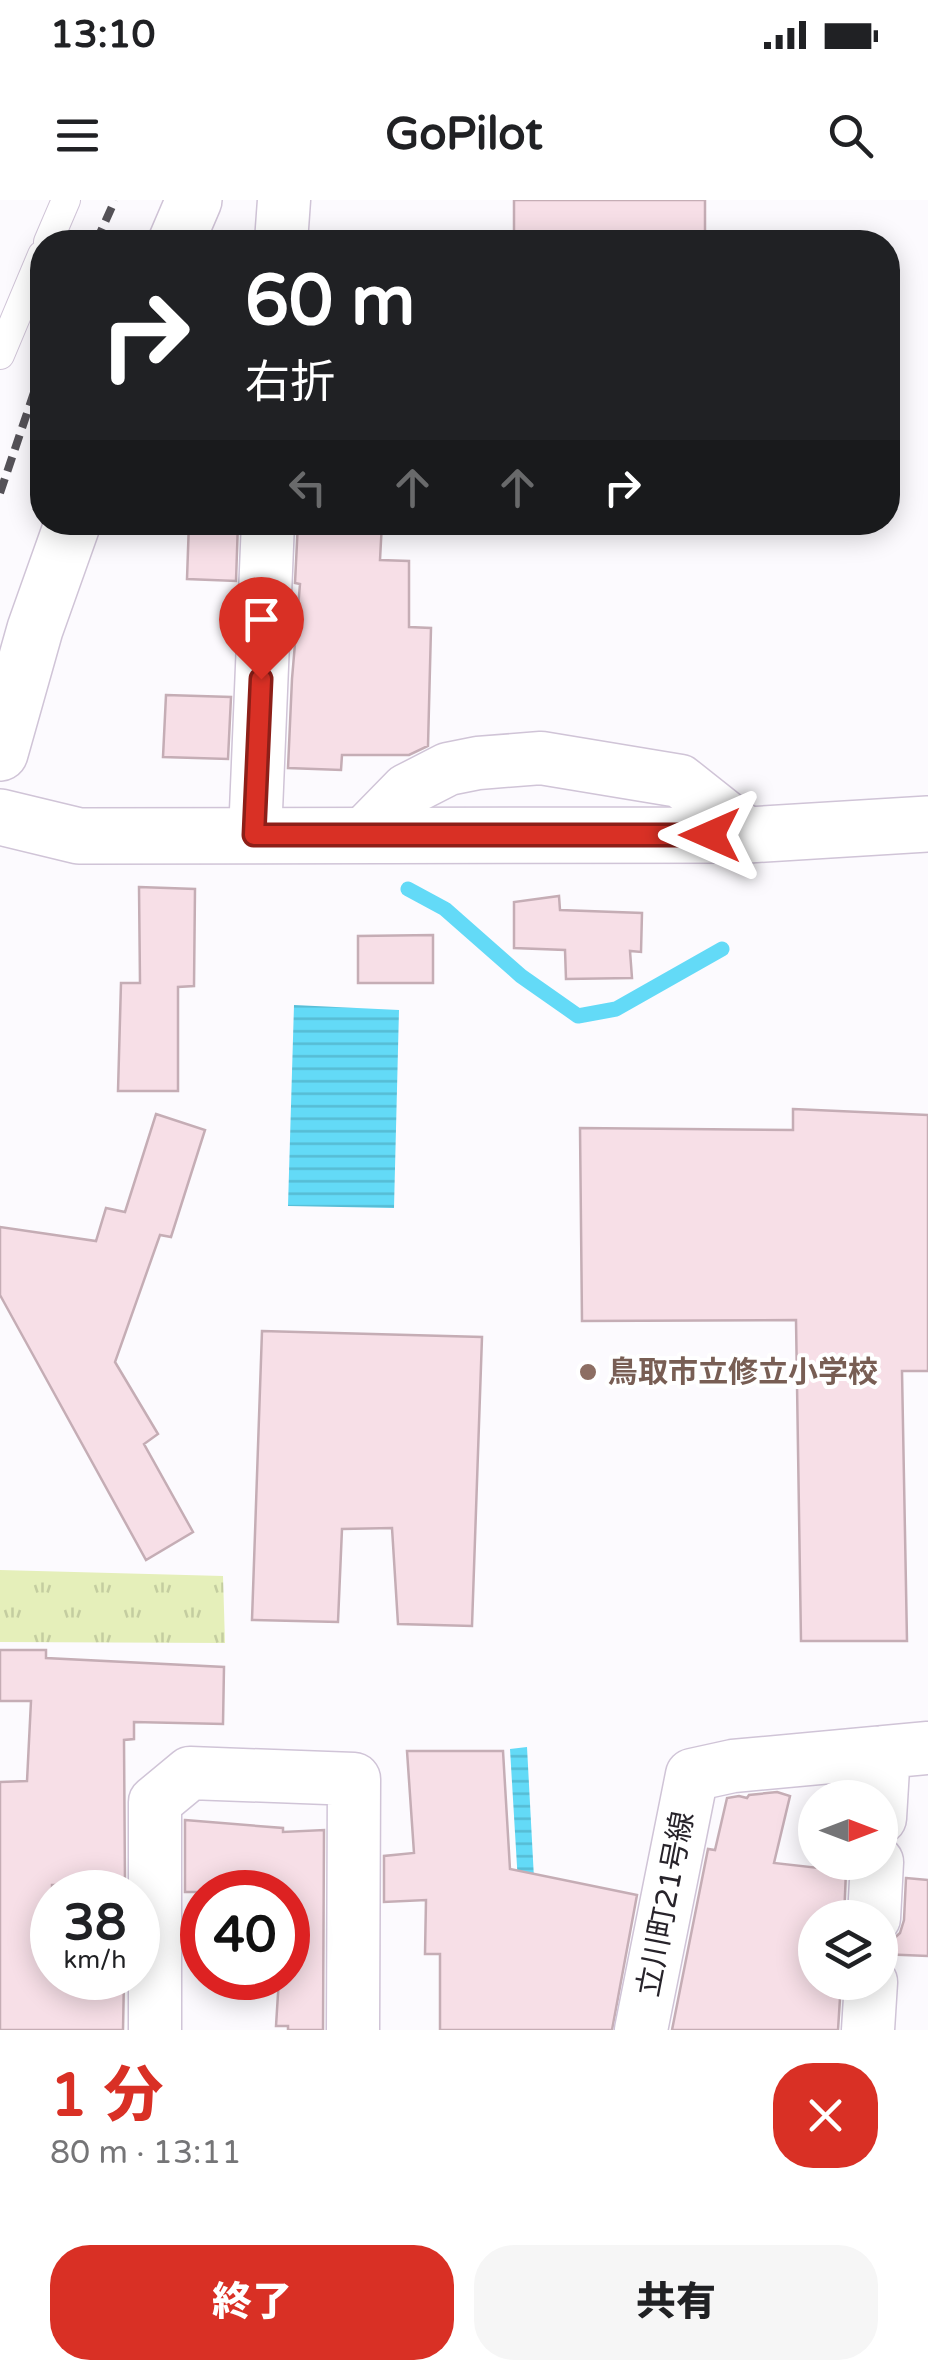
<!DOCTYPE html>
<html lang="ja">
<meta charset="utf-8">
<style>
body{margin:0;font-family:"Varela Round","Noto Sans JP",sans-serif;background:#f6f6f6;color:#202124;height:100vh;display:flex;flex-direction:column;font-size:38px;white-space:nowrap}
*{box-sizing:border-box;margin:0}
p{font-size:32px;color:#757577}
.icon{flex:none;width:55px;height:55px;fill:none;stroke:currentColor;stroke-width:2;stroke-linecap:round;stroke-linejoin:round}
.map{position:relative;height:1830px;overflow:hidden}
.sheet{display:flex;flex-direction:column;background:#fff;flex:1}
.sheet>*{flex:none}
.hud{position:absolute;left:30px;top:30px;width:870px;height:305px;border-radius:40px;box-shadow:0 5px 25px #0003;background:#202124;color:#fff;overflow:hidden}
.needle{width:65px;rotate:90deg}
.controls{position:absolute;left:798px;top:1580px;display:grid;gap:20px}
.controls a{display:grid;place-items:center;width:100px;height:100px;border-radius:50%;background:#fff;box-shadow:0 5px 25px #0003;font-size:50px}
.speed{position:absolute;left:30px;top:1670px;display:flex;gap:20px;font-size:50px;font-weight:700;text-align:center}
.speed>*{display:grid;place-content:center;width:130px;height:130px;border-radius:50%;background:#fff;box-shadow:0 5px 25px #0003;line-height:1}
.speed small{font-size:25px;font-weight:400}
.speed .limit{border:15px solid #d22;background:#fff;color:#111}
.pin{position:absolute;display:grid;place-items:center;width:85px;height:85px;color:#fff;margin:-102px -42px;border-radius:50% 50% 50% 0;rotate:-45deg;box-shadow:0 0 10px #0007}
.pin .icon{rotate:45deg}
.me{position:absolute;width:110px;margin:-55px;rotate:270deg;stroke-linejoin:round;filter:drop-shadow(0 0 8px #0008)}
.turn{display:flex;align-items:center;gap:35px;height:210px;padding:0 50px;font-size:45px}
.turn .icon{width:130px;height:130px;stroke-width:2.5}
.turn b{display:block;font-size:70px;line-height:85px}
.lanes{display:flex;align-items:center;height:95px;padding:0 50px;background:#0003;justify-content:center;gap:50px;direction:ltr}
.lanes .off{opacity:.35}
.round{display:grid;place-items:center;flex:none;width:105px;height:105px;border-radius:40px;background:#f6f6f6}
.summary{display:flex;align-items:center;justify-content:space-between;height:170px;padding:0 50px}
h1{font-size:60px;font-weight:800;line-height:75px;color:#d93025}
.primary-button{display:flex;gap:20px;margin-top:auto;padding:20px 50px}
.primary-button a{flex:1;height:115px;border-radius:40px;background:#d93025;color:#fff;font-size:40px;font-weight:800;line-height:115px;text-align:center}
.primary-button a+a{background:#f6f6f6;color:#202124}
.status{display:flex;justify-content:space-between;align-items:center;height:70px;padding:0 50px;background:#fff;direction:ltr}
.status svg{height:28px;fill:currentColor}
header{display:flex;justify-content:space-between;align-items:center;height:130px;padding:0 50px;background:#fff;font-size:45px;font-weight:800}
.map>svg:first-child{display:block}
.grass{fill:url(#grass-tufts)}
.water{fill:url(#water-rules)}
.lines{fill:none;stroke-linecap:round;stroke-linejoin:round}
.stream{stroke:#63daf7;stroke-width:15}
.building{fill:#f7dfe7;stroke:#c5adb5;stroke-width:2.5}
.service-casing{stroke:#d0c4d7;stroke-width:30}
.minor-casing{stroke:#d0c4d7;stroke-width:55}
.tertiary-casing{stroke:#d0c4d7;stroke-width:58}
.primary-casing{stroke:#d0c4d7;stroke-width:58}
.service{stroke:#fff;stroke-width:28}
.minor{stroke:#fff;stroke-width:52}
.tertiary{stroke:#fff;stroke-width:55}
.primary{stroke:#fff;stroke-width:55}
.rail{stroke:#555258;stroke-width:8;stroke-dasharray:15 8;stroke-linecap:butt}
.route-casing{stroke:#8d1f18;stroke-width:25}
.route{stroke:#d93025;stroke-width:18}
.education-dot{fill:#8d6e63;stroke:#fff;stroke-width:4}
.labels{text-anchor:middle;dominant-baseline:central;stroke-width:8;stroke-linejoin:round;paint-order:stroke}
.education-label{font-size:30px;font-weight:bold;fill:#785e54;stroke:#fff;text-anchor:start}
.street-label{font-size:30px;fill:#27232a;stroke:#fff}
</style>
<div class="status"><b>13:10</b><svg viewBox="0 0 49 12"><path d="M0 12V9h3v3zM5 12V6h3v6zM10 12V3h3v9zM15 12V0h3v12zM26 1h20v11H26zM47 4h2v5h-2z"/></svg></div>
<header><svg class="icon" aria-label="menu" viewBox="0 0 24 24"><path d="M4 6h16M4 12h16M4 18h16"/></svg>GoPilot<svg class="icon" aria-label="search" viewBox="0 0 24 24"><circle cx="10" cy="10" r="6"/><path d="M15 15l6 6"/></svg></header>
<div class="map">
<svg width="928" height="1830" viewBox="0 0 928 1830">
<defs>
<pattern id="grass-tufts" width="24" height="20" patternUnits="userSpaceOnUse" patternTransform="scale(2.5)"><rect width="24" height="20" fill="#e5efba"/><path d="M3 7l-1-3M5 7V3M7 7l1-3M15 17l-1-3M17 17v-4M19 17l1-3" fill="none" stroke="#c4cda0"/></pattern>
<pattern id="water-rules" width="6" height="5" patternUnits="userSpaceOnUse" patternTransform="scale(2.5)"><rect width="6" height="5" fill="#63daf7"/><path d="M0 2.5h6" fill="none" stroke="#56bbd4"/></pattern>
</defs>
<rect width="100%" height="100%" fill="#fcfafe"/>
<path class="grass" d="M 0,1370 L 223,1376 L 225,1443 L 0,1442 Z"/>
<path class="water" d="M 294,805 L 399,810 L 394,1008 L 288,1006 Z
M 527,1547 L 540,1791 L 525,1800 L 510,1549 Z"/>
<g class="lines">
<path class="stream" d="M 408,689 L 445,709 L 521,776 L 578,816 L 616,809 L 722,749"/>
</g>
<path class="building" d="M 514,0 L 705,0 L 705,42 L 514,42 Z
M 189,322 L 238,322 L 236,381 L 187,379 Z
M 298,322 L 382,322 L 380,360 L 409,361 L 409,427 L 431,428 L 428,546 L 409,555 L 342,555 L 341,570 L 288,568 L 292,479 L 300,384 L 295,383 Z
M 166,495 L 231,497 L 228,559 L 163,557 Z
M 139,687 L 195,689 L 194,786 L 178,787 L 178,891 L 118,891 L 121,783 L 140,783 Z
M 559,696 L 560,710 L 642,713 L 641,752 L 630,751 L 632,778 L 566,779 L 565,750 L 514,748 L 514,702 Z
M 433,735 L 433,783 L 358,783 L 358,736 Z
M 793,909 L 928,915 L 928,1171 L 902,1171 L 907,1441 L 801,1441 L 796,1120 L 582,1121 L 580,928 L 793,930 Z
M 156,914 L 205,930 L 171,1037 L 160,1035 L 115,1162 L 158,1234 L 144,1244 L 193,1332 L 146,1360 L 0,1095 L 0,1027 L 96,1041 L 106,1008 L 125,1012 Z
M 262,1131 L 482,1137 L 472,1426 L 398,1424 L 392,1328 L 342,1329 L 338,1422 L 252,1420 Z
M 0,1450 L 46,1450 L 46,1458 L 224,1467 L 223,1524 L 134,1522 L 134,1539 L 124,1540 L 125,1685 L 52,1685 L 52,1778 L 124,1778 L 123,1830 L 0,1830 L 0,1582 L 27,1581 L 31,1501 L 0,1501 Z
M 407,1551 L 503,1551 L 510,1669 L 637,1695 L 612,1830 L 440,1830 L 440,1754 L 425,1754 L 426,1700 L 384,1702 L 384,1656 L 414,1653 Z
M 777,1592 L 790,1596 L 774,1663 L 846,1671 L 844,1718 L 815,1718 L 815,1782 L 841,1782 L 838,1830 L 672,1830 L 708,1649 L 715,1650 L 727,1598 L 739,1596 L 747,1598 L 749,1595 Z
M 185,1620 L 283,1628 L 283,1632 L 324,1630 L 323,1830 L 288,1830 L 288,1826 L 276,1826 L 279,1778 L 288,1778 L 288,1692 L 185,1692 Z
M 906,1678 L 928,1680 L 928,1756 L 880,1754 L 880,1746 L 888,1744 L 900,1733 L 904,1720 Z"/>
<g class="lines">
<g class="service-casing">
<path id="service" d="M 48,42 L 66,0
M 0,155 L 42,55"/>
</g>
<g class="minor-casing">
<path id="minor" d="M 281,42 L 284,0
M 255,635 L 268,322
M 363,635 L 407,590 L 448,569 L 478,563 L 541,558 L 680,581 L 748,635
M 880,1618 L 884,1552
M 874,1718 L 877,1662
M 155,1830 L 155,1602 L 190,1573 L 354,1579 L 353,1830
M 641,1830 L 692,1575 L 733,1566 L 928,1548
M 868,1830 L 871,1782"/>
</g>
<g class="tertiary-casing">
<path id="tertiary" d="M 0,617 L 79,636 L 748,635 L 928,624"/>
</g>
<g class="primary-casing">
<path id="primary" d="M 176,42 L 194,0
M 0,553 L 35,429 L 73,322"/>
</g>
<use href="#service" class="service"/>
<use href="#minor" class="minor"/>
<use href="#tertiary" class="tertiary"/>
<use href="#primary" class="primary"/>
<path class="rail" d="M 96,42 L 115,0
M 0,293 L 42,169"/>
</g>
<g class="lines">
<g class="route-casing">
<path id="route" d="M 261,479 L 254,635 L 710,635"/>
</g>
<use href="#route" class="route"/>
</g>
<circle class="education-dot" cx="588" cy="1172" r="10"/>
<g class="labels">
<g class="education-label">
<text x="608" y="1172">鳥取市立修立小学校</text>
</g>
<g class="street-label">
<text transform="translate(666 1704) rotate(-79)">立川町21号線</text>
</g>
</g>
</svg>
<div class="controls">
<a><svg class="needle" viewBox="-14 -14 28 28"><path d="M0-13l5 13h-10z" fill="#e53935"/><path d="M0 13l5-13h-10z" fill="#757577"/></svg></a>
<a><svg class="icon" aria-label="layers" viewBox="0 0 24 24"><path d="M12 4l9 5-9 5-9-5zM3 14l9 5 9-5"/></svg></a>
</div>
<div class="speed"><div>38<small>km/h</small></div><div class="limit">40</div></div>
<div class="pin" style="left:261px;top:479px;background:#d93025"><svg class="icon" aria-label="arrive" viewBox="0 0 24 24"><path d="M6 21V4h12l-3 4 3 4H6"/></svg></div>
<svg class="me" style="left:710px;top:635px" viewBox="-20 -20 40 40"><path d="M0-17L14 15 0 8-14 15z" fill="#d93025" stroke="#fff" stroke-width="4"/></svg>
<div class="hud">
<div class="turn"><svg class="icon" aria-label="right" viewBox="0 0 24 24"><path d="M7 20v-9h11M14 6l5 5-5 5"/></svg><div><b>60 m</b>右折</div></div>
<div class="lanes"><svg class="icon off" aria-label="left" viewBox="0 0 24 24"><path d="M17 20v-9H6M10 6l-5 5 5 5"/></svg><svg class="icon off" aria-label="ahead" viewBox="0 0 24 24"><path d="M12 20V5M6 11l6-6 6 6"/></svg><svg class="icon off" aria-label="ahead" viewBox="0 0 24 24"><path d="M12 20V5M6 11l6-6 6 6"/></svg><svg class="icon" aria-label="right" viewBox="0 0 24 24"><path d="M7 20v-9h11M14 6l5 5-5 5"/></svg></div>
</div>
</div>
<section class="sheet">
<div class="summary"><div><h1>1 分</h1><p>80 m · 13:11</p></div><a class="round" style="background:#d93025;color:#fff"><svg class="icon" aria-label="close" viewBox="0 0 24 24"><path d="M6 6l12 12M18 6L6 18"/></svg></a></div>
<div class="primary-button"><a>終了</a><a>共有</a></div>
</section>
